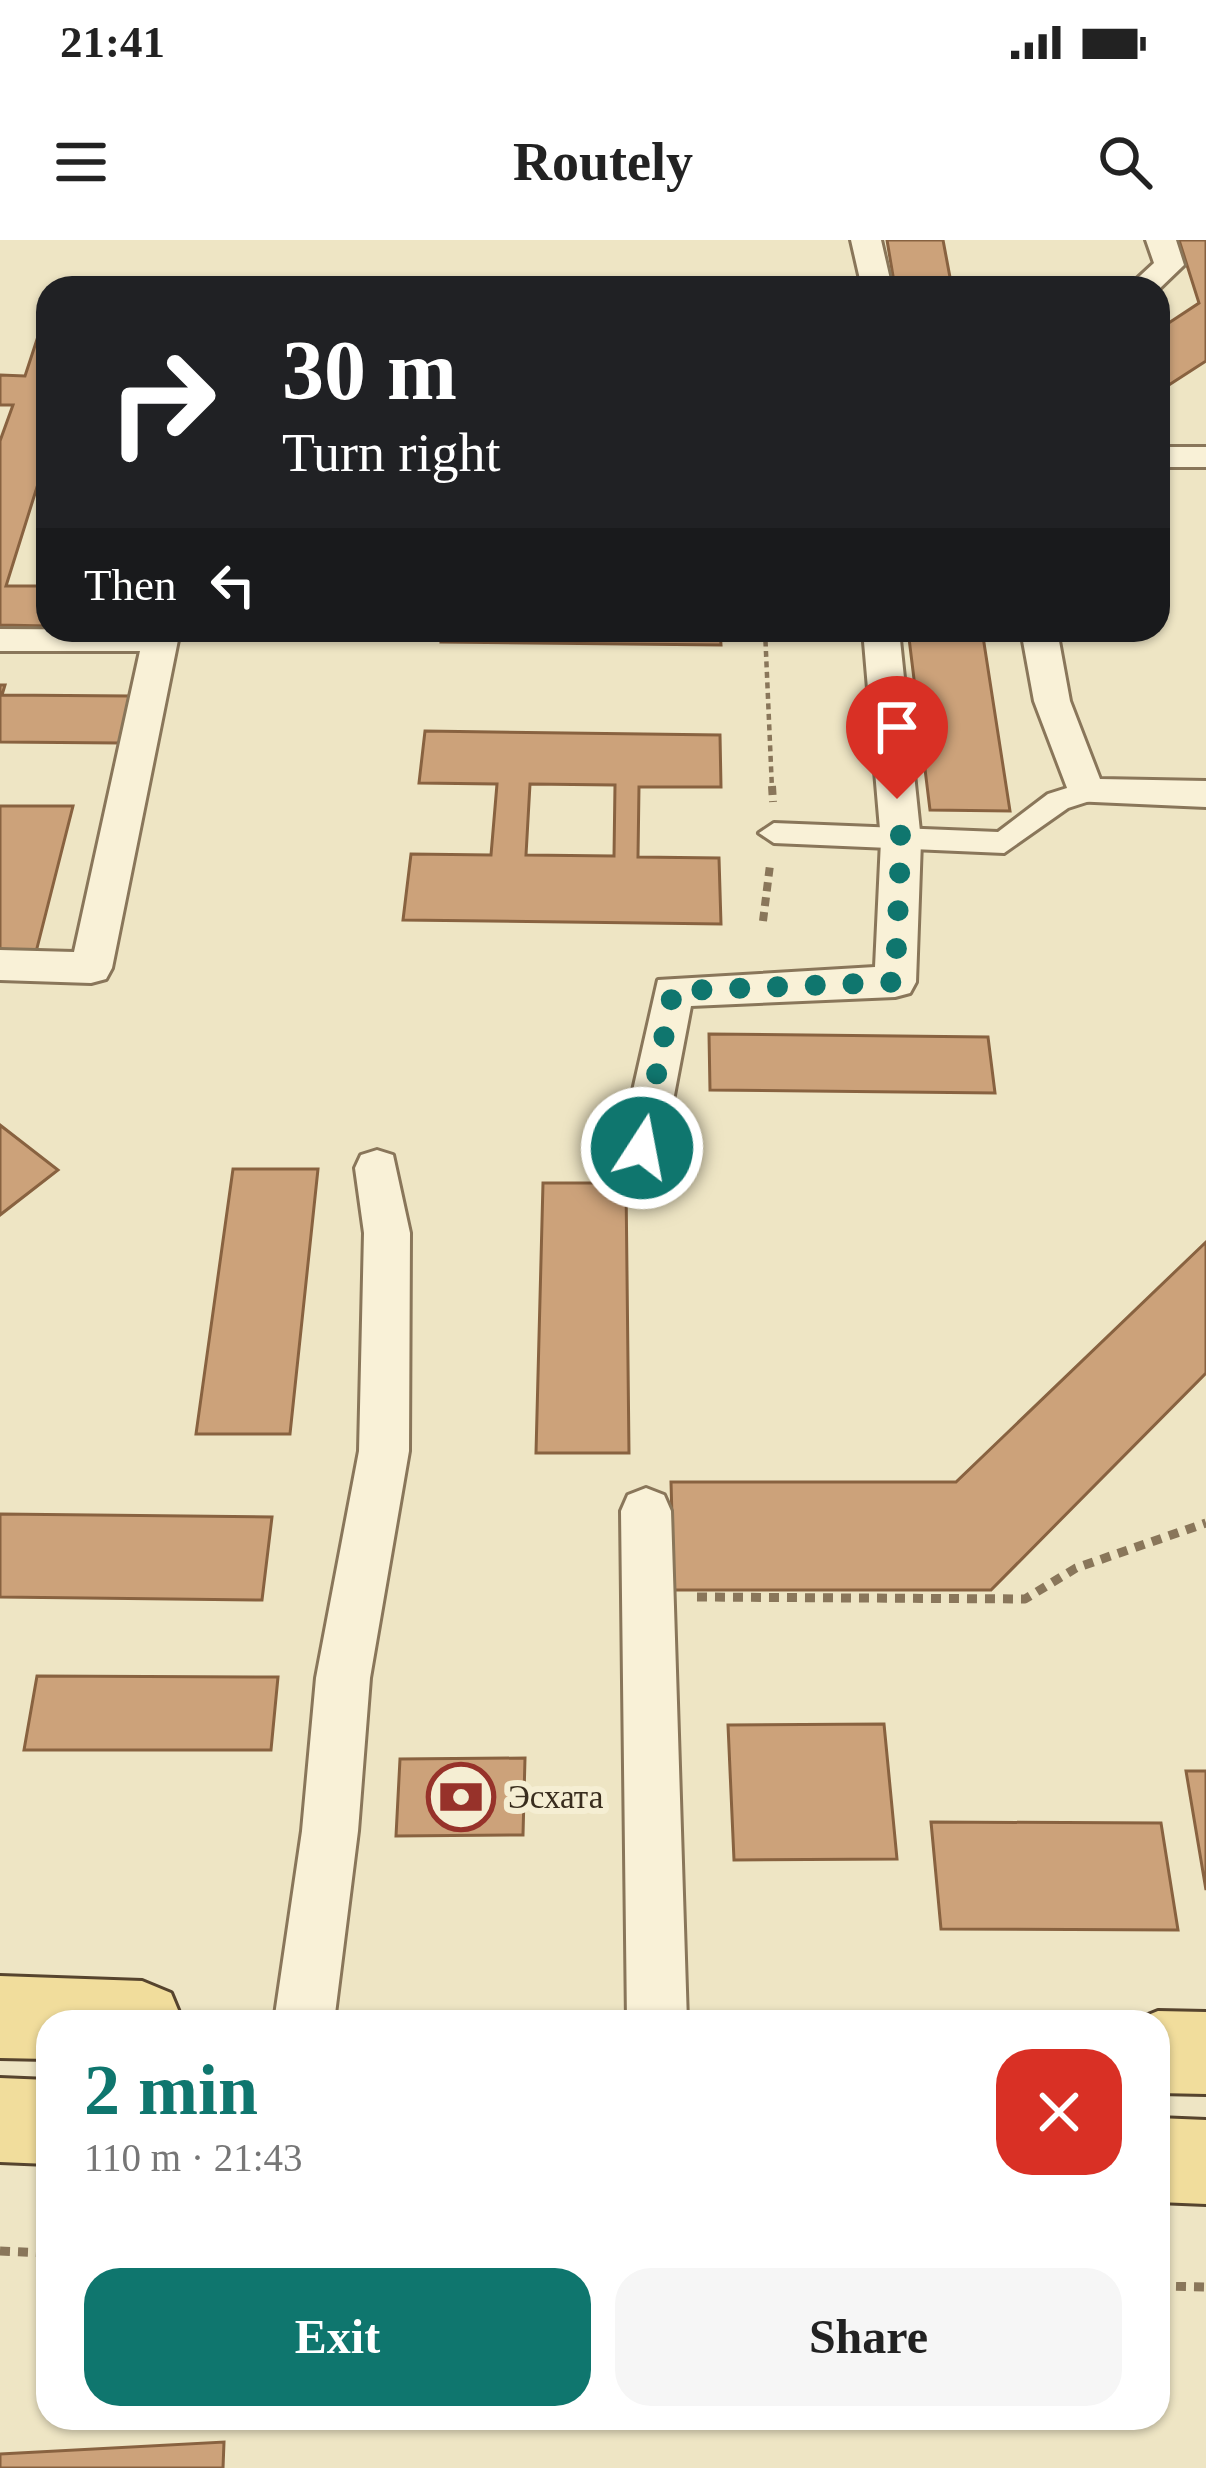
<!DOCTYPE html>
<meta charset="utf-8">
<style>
body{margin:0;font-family:"Times New Roman",serif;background:#f6f6f6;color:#222;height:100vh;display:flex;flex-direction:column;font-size:45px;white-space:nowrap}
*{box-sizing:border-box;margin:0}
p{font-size:39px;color:#767676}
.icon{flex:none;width:66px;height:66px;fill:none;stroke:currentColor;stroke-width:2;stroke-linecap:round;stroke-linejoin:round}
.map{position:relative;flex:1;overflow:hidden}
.side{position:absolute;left:36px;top:1770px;width:1134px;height:420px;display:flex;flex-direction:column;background:#fff;border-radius:36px;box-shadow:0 3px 9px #0004}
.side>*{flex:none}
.top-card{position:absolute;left:36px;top:36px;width:1134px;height:366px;border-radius:36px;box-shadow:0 3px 9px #0004;background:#202124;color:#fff;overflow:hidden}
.pin{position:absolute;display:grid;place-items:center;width:102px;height:102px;color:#fff;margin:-123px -51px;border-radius:50% 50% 50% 0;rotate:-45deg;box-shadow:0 0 12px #0007}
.pin .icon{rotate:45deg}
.me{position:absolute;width:132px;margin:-66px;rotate:11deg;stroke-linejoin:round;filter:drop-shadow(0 0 9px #0008)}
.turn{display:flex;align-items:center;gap:42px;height:252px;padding:0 48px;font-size:54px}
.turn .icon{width:156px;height:156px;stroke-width:2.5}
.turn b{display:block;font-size:84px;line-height:102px}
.then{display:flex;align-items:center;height:114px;padding:0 48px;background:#0003;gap:24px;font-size:45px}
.round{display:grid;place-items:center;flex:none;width:126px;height:126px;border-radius:36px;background:#f6f6f6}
.overview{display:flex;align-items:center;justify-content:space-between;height:204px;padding:0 48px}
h1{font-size:72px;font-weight:700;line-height:90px;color:#0f766e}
.cta{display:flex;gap:24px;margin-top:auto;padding:24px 48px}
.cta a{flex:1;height:138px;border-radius:36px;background:#0f766e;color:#fff;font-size:48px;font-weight:700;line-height:138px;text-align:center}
.cta a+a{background:#f6f6f6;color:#222}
.status{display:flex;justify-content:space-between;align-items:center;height:84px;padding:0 60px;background:#fff;direction:ltr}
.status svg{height:33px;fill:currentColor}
header{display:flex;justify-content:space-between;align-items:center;height:156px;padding:0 48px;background:#fff;font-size:54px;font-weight:700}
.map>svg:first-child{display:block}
.building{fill:#cca27a;stroke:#886240;stroke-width:3;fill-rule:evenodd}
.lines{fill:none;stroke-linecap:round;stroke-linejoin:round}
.pedestrian-casing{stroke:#89765a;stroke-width:6}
.minor-casing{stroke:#89765a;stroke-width:6}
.primary-casing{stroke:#56442e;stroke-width:6}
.path-far2{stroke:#89765a;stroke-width:4.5;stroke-dasharray:6 4.5;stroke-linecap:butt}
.path-far1{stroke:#89765a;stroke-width:8;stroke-dasharray:9 6;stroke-linecap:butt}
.path{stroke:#89765a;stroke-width:9;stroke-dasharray:10 8;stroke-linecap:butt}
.pedestrian{fill:#f9f1d7;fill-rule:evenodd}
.minor{fill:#f9f1d7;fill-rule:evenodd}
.primary{fill:#f1dd9c;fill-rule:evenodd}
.route{stroke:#0f766e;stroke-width:21;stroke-dasharray:0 37.8}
.labels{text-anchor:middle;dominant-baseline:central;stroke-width:12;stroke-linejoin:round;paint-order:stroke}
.poi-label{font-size:33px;fill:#392d1e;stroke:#f5eed3;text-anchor:start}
</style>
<div class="status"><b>21:41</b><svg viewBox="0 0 49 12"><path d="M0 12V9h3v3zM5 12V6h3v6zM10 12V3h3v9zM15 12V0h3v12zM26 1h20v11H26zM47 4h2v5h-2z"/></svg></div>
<header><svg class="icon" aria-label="menu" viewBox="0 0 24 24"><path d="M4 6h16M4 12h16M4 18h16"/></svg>Routely<svg class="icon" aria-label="search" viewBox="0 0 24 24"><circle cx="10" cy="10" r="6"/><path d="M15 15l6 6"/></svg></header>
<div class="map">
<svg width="1206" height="2228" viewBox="0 0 1206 2228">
<rect width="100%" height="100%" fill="#eee5c4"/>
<path class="building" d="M 887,0 L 943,0 L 952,48 L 895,48 Z
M 1179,0 L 1206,0 L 1206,121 L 1158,152 L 1158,90 L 1199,63 Z
M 47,69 L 48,212 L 6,346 L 48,346 L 48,386 L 0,385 L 0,201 L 13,165 L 0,165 L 0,135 L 25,136 Z
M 442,390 L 720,390 L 721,405 L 441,402 Z
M 908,390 L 982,390 L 1010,571 L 930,570 Z
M 0,445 L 5,445 L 2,455 L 130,456 L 119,503 L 0,502 Z
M 425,491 L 720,495 L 721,547 L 639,547 L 638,617 L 719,618 L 721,684 L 403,680 L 411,614 L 491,615 L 497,544 L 419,543 ZM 530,544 L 615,545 L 614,616 L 526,615 Z
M 0,566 L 73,566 L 36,712 L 0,711 Z
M 709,794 L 988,797 L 995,853 L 710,850 Z
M 0,885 L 58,930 L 0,975 Z
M 233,929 L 318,929 L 290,1194 L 196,1194 Z
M 543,943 L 626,943 L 629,1213 L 536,1213 Z
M 1206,1002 L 1206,1133 L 991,1350 L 674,1350 L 671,1242 L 956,1242 Z
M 0,1274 L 272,1277 L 262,1360 L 0,1357 Z
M 37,1436 L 278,1437 L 271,1510 L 24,1510 Z
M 884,1484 L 897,1619 L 734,1620 L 728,1485 Z
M 525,1518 L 523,1595 L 396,1596 L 400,1519 Z
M 1186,1531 L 1206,1531 L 1206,1650 Z
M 931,1582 L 1161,1583 L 1178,1690 L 941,1689 Z
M 224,2202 L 223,2228 L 0,2228 L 0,2214 Z"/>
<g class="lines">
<g class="pedestrian-casing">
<path id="pedestrian" d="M 1086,542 L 1096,545 L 1100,552 L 1096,559 L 1068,568 L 1004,613 L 774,603 L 759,593 L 774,583 L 998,592 L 1048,554 Z"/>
</g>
<g class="minor-casing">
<path id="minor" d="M 851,0 L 881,0 L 892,48 L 862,48 Z
M 1146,0 L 1176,0 L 1184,25 L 1158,50 L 1127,48 L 1154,23 Z
M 1158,207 L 1206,207 L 1206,227 L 1158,227 Z
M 0,389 L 166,390 L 178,400 L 112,728 L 106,739 L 91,743 L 0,740 L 0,710 L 74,712 L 140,411 L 0,411 Z
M 863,390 L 899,390 L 921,601 L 916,742 L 910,753 L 895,757 L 691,766 L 664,908 L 658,920 L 642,926 L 626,920 L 620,908 L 658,740 L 875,727 L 881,601 Z
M 1021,390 L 1057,390 L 1070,461 L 1100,539 L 1206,541 L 1206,567 L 1072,561 L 1034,461 Z
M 377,910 L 393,915 L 410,993 L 409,1211 L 370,1438 L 358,1591 L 334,1782 L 274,1782 L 302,1591 L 316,1438 L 359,1211 L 364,993 L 355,928 L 361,915 Z
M 646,1248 L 664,1255 L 671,1271 L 687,1782 L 627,1782 L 621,1271 L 628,1255 Z"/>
</g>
<g class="primary-casing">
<path id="primary" d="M 0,1736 L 142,1741 L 171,1753 L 183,1782 L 48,1782 L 48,1819 L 0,1818 Z
M 1158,1771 L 1206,1772 L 1206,1854 L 1158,1853 L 1158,1782 L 1131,1782 Z
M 0,1838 L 48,1840 L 48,1924 L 0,1922 Z
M 1158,1878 L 1206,1880 L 1206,1964 L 1158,1962 Z"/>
</g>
<path class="path-far2" d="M 765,390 L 772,549"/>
<path class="path-far1" d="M 772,546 L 773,562
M 763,681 L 770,625"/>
<path class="path" d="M 697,1357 L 1025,1359 L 1076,1328 L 1206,1283
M 0,2011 L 48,2013
M 1158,2046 L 1206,2047"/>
<use href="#pedestrian" class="pedestrian"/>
<use href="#minor" class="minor"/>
<use href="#primary" class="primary"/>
</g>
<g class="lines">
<path class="route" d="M 642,908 L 673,751 L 895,742 L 901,601 L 897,559"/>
</g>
<defs>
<g id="bank-ring" transform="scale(3.45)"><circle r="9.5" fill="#f5eed3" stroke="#97322a" stroke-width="1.5"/><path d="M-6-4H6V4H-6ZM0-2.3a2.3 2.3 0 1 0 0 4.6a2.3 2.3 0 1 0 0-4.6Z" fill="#97322a"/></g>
</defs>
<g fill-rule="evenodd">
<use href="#bank-ring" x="461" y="1557"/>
</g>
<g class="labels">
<g class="poi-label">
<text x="508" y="1557">Эсхата</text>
</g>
</g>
</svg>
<div class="pin" style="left:897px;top:559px;background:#d93025"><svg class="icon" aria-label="arrive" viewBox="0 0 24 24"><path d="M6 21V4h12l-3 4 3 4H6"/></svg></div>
<svg class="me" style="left:642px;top:908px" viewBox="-20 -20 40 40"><circle r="17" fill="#0f766e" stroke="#fff" stroke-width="3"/><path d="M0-11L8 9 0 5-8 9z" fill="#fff"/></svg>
<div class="top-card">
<div class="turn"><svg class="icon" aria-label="right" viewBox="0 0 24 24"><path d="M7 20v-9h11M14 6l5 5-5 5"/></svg><div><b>30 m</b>Turn right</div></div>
<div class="then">Then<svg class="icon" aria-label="left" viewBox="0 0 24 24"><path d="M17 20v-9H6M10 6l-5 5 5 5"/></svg></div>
</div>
<section class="side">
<div class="overview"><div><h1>2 min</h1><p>110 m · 21:43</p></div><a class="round" style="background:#d93025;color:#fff"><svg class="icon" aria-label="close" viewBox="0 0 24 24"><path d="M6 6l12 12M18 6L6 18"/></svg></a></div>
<div class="cta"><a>Exit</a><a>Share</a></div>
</section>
</div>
